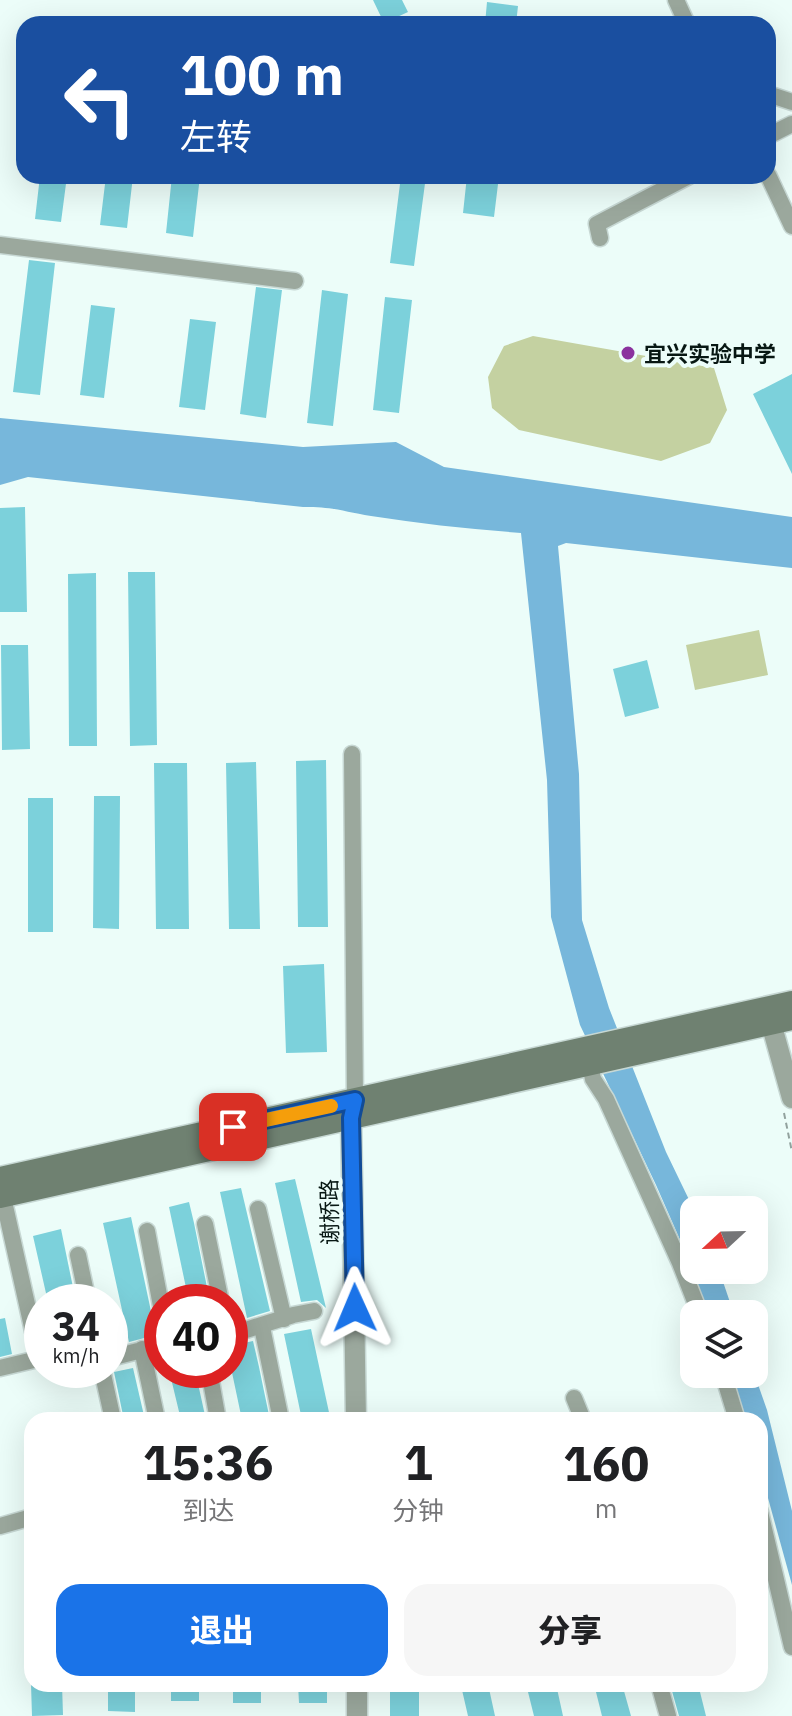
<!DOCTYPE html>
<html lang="zh">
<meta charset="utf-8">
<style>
body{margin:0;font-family:"IBM Plex Sans","Noto Sans SC",sans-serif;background:#f6f6f6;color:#202124;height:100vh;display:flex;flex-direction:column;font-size:30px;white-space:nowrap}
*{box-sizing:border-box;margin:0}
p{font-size:26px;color:#757577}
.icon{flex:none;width:44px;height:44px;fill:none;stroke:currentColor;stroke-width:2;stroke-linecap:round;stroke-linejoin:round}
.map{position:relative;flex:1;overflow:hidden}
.details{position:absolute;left:24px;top:1412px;width:744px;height:280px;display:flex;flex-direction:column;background:#fff;border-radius:24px;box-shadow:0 8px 32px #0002}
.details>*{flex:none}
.banner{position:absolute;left:16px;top:16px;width:760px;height:168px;border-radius:24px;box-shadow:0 8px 32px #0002;background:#1a4fa0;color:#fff;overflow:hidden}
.needle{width:52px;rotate:248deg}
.buttons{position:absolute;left:680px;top:1196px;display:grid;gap:16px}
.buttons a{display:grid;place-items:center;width:88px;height:88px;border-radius:16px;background:#fff;box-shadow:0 8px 32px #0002;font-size:40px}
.speed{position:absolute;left:24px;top:1284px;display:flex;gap:16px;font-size:40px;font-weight:700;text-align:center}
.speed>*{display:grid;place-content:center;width:104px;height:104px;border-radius:50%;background:#fff;box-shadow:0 8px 32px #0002;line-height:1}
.speed small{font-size:20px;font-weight:400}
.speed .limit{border:12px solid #d22;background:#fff;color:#111}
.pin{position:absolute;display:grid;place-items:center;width:68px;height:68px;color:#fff;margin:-34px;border-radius:16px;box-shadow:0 4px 12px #0006}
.me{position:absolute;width:88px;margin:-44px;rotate:359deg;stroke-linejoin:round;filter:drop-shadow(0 0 6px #0008)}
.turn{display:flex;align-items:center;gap:28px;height:168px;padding:0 32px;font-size:36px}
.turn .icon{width:104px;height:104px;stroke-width:2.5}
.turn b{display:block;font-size:56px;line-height:68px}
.eta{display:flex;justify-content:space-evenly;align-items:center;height:136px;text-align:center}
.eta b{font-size:48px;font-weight:800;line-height:56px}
.action{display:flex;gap:16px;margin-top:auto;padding:16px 32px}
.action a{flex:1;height:92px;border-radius:24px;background:#1a73e8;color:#fff;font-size:32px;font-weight:800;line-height:92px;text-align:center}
.action a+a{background:#f6f6f6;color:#202124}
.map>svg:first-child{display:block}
.green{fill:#c4d1a1}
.water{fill:#77b7db}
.building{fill:#7cd1db}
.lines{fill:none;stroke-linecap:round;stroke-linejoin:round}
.minor-casing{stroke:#c7d8d4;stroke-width:19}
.tertiary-casing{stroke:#c7d8d4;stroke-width:23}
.secondary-casing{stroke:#c7d8d4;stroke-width:25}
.path{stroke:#92a29e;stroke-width:2;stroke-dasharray:6 4;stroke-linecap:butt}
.minor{stroke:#9ba89d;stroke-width:16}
.tertiary{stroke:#9ba89d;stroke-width:20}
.secondary{stroke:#6f8171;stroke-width:22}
.route-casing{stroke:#114b97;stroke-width:20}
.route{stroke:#1a73e8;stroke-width:14}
.slow{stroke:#f59e0b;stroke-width:14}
.poi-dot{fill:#8b329e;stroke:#ecfdf9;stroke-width:3}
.labels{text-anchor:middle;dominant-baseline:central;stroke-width:8;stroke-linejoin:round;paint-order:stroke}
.poi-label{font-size:22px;font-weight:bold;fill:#071713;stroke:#ecfdf9;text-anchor:start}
.street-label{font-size:22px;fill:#071713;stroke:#ecfdf9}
</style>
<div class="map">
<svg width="792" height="1716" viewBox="0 0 792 1716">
<rect width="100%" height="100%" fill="#ecfdf9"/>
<path class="green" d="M 533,336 L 714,368 L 727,410 L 710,443 L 661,461 L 519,430 L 492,408 L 488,377 L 504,346 Z
M 759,630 L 768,675 L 695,690 L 686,645 Z"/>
<path class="water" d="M 0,418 L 303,447 L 396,442 L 444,467 L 792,517 L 792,568 L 566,543 L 558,546 L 579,774 L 582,920 L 609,1008 L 666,1152 L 694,1210 L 694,1270 L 719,1270 L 734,1314 L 708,1314 L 688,1258 L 656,1185 L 580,1025 L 551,917 L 547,780 L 521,533 C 471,529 421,524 371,516 C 345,512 331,506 303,507 L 28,477 L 0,485 Z
M 754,1373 L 767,1410 L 792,1511 L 792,1585 L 760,1469 L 760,1420 L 746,1420 L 730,1374 Z"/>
<path class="building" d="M 373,0 L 402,0 L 408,12 L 384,23 Z
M 487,2 L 518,6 L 516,24 L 485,24 Z
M 40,176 L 67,176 L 61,222 L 35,219 Z
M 106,176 L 133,176 L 127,228 L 100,225 Z
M 172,176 L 200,176 L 193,237 L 166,233 Z
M 401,176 L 426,176 L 414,266 L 390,263 Z
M 467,176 L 499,176 L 494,217 L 463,213 Z
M 29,260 L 55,263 L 40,395 L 13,392 Z
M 256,287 L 282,290 L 266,418 L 240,414 Z
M 322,290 L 348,294 L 333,426 L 307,423 Z
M 385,297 L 412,300 L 399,413 L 373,410 Z
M 91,305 L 115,308 L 104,398 L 80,395 Z
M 190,319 L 216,322 L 205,410 L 179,407 Z
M 792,374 L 792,474 L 753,394 Z
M 25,507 L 27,612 L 0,612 L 0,508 Z
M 128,572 L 155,572 L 157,745 L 130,746 Z
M 96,573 L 97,746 L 69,746 L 68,574 Z
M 1,645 L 28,645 L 30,749 L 2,750 Z
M 647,660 L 659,708 L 625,717 L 613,669 Z
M 326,760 L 328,927 L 298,927 L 296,761 Z
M 256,762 L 260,929 L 229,929 L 226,763 Z
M 154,763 L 187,763 L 189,929 L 156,929 Z
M 94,796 L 120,796 L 119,929 L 93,928 Z
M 28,798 L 53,798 L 53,932 L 28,932 Z
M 324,964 L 327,1052 L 286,1053 L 283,966 Z
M 295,1179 L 326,1308 L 317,1300 L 301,1302 L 275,1183 Z
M 241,1188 L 270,1311 L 247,1318 L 220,1192 Z
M 189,1202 L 194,1223 L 210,1302 L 189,1302 L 169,1207 Z
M 131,1217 L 156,1335 L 129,1342 L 103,1223 Z
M 61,1229 L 76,1302 L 48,1302 L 33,1236 Z
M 5,1318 L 12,1354 L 0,1357 L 0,1319 Z
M 311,1329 L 330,1417 L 302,1420 L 284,1334 Z
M 253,1341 L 259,1367 L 270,1420 L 242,1420 L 230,1363 L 230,1346 Z
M 133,1368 L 145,1420 L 124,1420 L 114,1372 Z
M 169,1370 L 195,1370 L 206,1420 L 181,1420 Z
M 31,1684 L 62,1684 L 63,1715 L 32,1716 Z
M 108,1684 L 135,1684 L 135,1712 L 108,1711 Z
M 171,1684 L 199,1684 L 199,1701 L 171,1701 Z
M 233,1684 L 261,1684 L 261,1703 L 233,1703 Z
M 298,1684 L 327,1684 L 327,1703 L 299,1703 Z
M 390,1684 L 419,1684 L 419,1716 L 390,1716 Z
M 488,1684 L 495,1716 L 468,1716 L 462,1690 Z
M 526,1684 L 556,1684 L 563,1716 L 534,1716 Z
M 594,1684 L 622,1684 L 631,1716 L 602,1716 Z
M 670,1684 L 698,1684 L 706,1716 L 679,1716 Z"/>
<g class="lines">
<g class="minor-casing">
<path id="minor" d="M 676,0 L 687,24
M 768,94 L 792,102
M 768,136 L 792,124
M 768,175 L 792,226
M 600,238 L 597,224 L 689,176
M 0,245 L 295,281
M 352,754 L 355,1100
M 590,1065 L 593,1079 L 606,1099 L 680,1263 L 700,1314
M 3,1197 L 39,1358
M 258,1209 L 284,1319
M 205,1224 L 221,1302
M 147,1231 L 162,1311
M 78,1255 L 88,1302
M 262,1327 L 281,1420
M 230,1335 L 293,1315 L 314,1311
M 142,1349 L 157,1420
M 110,1358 L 162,1345
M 0,1368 L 42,1358
M 102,1370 L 113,1420
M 209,1370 L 218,1420
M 723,1374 L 737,1420
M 574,1398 L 583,1420
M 760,1512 L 792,1647
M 0,1526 L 32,1517
M 659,1684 L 668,1716"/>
</g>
<g class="tertiary-casing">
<path id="tertiary" d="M 774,1009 L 771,1023 L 792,1098
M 354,1104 L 351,1118 L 356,1420
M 357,1684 L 357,1716"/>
</g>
<g class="secondary-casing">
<path id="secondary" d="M 0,1178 L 792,1002
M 0,1197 L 792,1019"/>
</g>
<path class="path" d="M 784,1113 L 792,1152"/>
<use href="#minor" class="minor"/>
<use href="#tertiary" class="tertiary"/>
<use href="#secondary" class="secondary"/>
</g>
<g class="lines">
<g class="route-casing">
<path id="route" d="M 233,1127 L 355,1100 L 351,1118 L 355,1308"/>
</g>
<use href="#route" class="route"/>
<path class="slow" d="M 266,1120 L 331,1106"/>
</g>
<circle class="poi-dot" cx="628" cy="353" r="8"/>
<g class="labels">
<g class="poi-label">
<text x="644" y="353">宜兴实验中学</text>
</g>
<g class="street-label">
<text transform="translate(329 1212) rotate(-91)">谢桥路</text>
</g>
</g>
</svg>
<div class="buttons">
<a><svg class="needle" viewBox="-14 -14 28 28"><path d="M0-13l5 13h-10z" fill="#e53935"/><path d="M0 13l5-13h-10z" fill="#757577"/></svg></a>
<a><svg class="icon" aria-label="layers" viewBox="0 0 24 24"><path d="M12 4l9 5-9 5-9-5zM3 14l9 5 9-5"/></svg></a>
</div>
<div class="speed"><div>34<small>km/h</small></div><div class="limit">40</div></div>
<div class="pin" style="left:233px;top:1127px;background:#d93025"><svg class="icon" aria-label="arrive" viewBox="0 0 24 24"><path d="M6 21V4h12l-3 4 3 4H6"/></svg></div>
<svg class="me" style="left:355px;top:1308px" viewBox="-20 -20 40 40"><path d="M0-17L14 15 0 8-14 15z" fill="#1a73e8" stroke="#fff" stroke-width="4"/></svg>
<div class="banner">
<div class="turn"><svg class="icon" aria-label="left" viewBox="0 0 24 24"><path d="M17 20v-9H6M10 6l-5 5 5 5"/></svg><div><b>100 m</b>左转</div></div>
</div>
<section class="details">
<div class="eta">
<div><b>15:36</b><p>到达</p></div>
<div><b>1</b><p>分钟</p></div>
<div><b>160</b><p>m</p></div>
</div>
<div class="action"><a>退出</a><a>分享</a></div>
</section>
</div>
